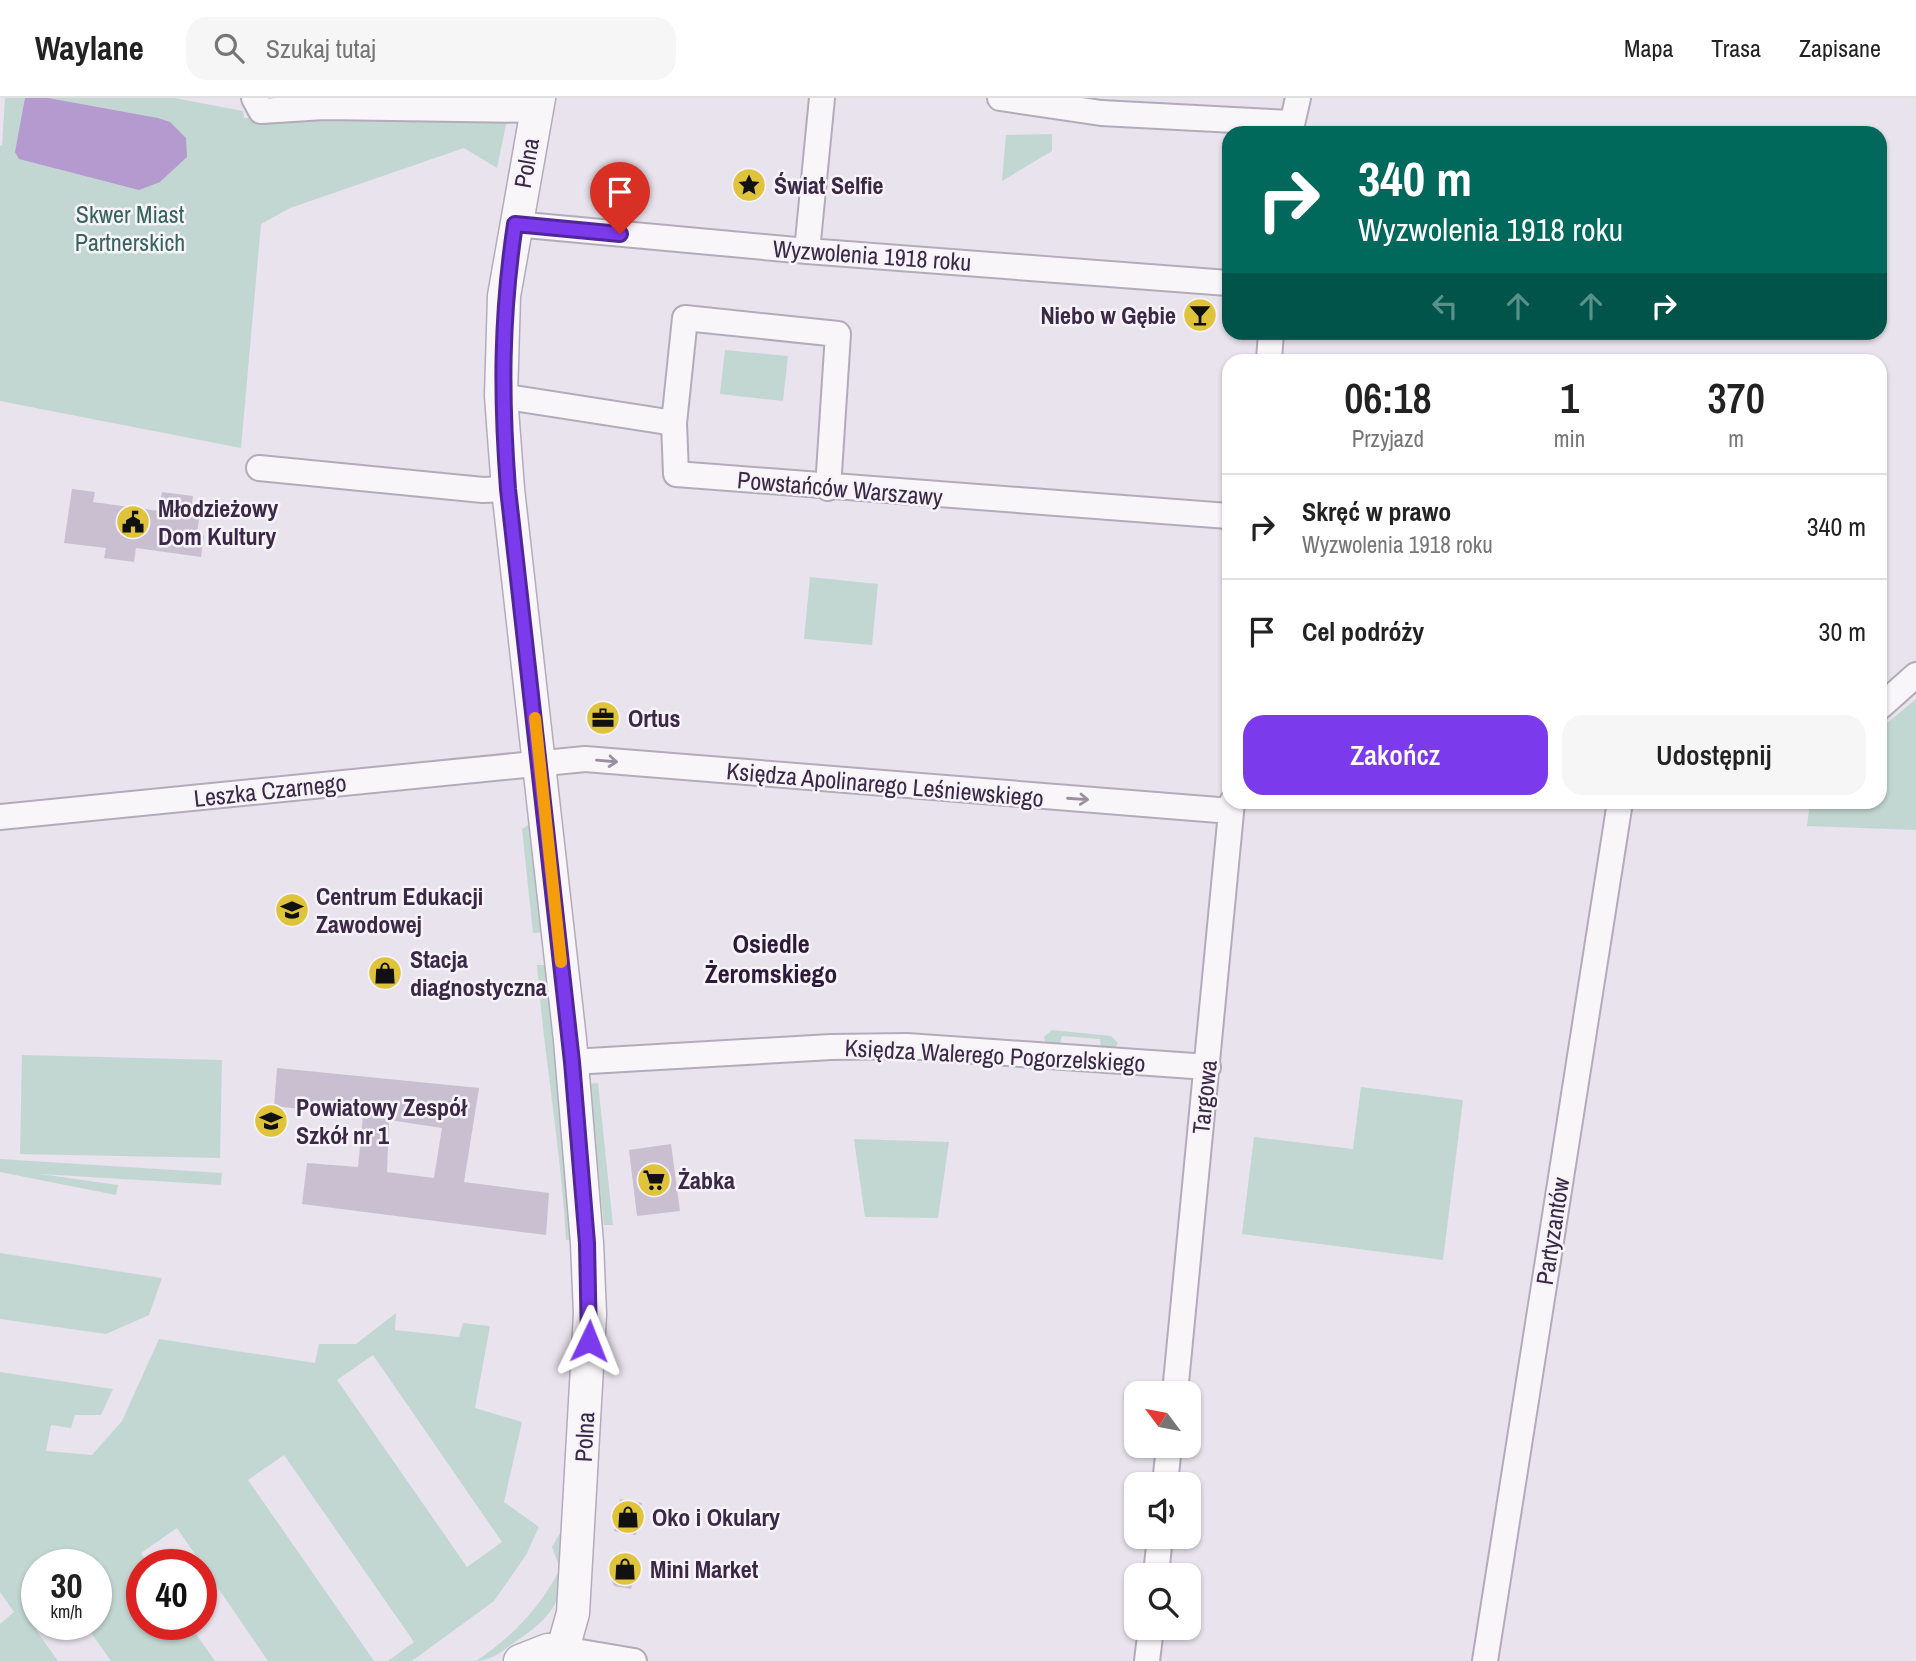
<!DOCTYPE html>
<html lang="pl">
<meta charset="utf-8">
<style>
body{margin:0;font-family:"Archivo Narrow",sans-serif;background:#f6f6f6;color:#222;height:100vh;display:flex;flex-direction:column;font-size:26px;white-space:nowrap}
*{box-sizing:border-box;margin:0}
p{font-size:23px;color:#767676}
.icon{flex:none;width:38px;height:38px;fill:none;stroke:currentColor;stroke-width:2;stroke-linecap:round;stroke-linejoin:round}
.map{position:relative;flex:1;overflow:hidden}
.panel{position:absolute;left:1222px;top:256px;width:665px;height:455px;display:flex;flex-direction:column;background:#fff;border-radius:21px;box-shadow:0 2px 5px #0004}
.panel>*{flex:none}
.hud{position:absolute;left:1222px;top:28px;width:665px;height:214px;border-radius:21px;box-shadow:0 2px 5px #0004;background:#00695c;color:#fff;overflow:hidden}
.needle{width:46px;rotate:302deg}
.buttons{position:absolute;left:1124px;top:1283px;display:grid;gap:14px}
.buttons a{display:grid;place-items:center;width:77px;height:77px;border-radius:14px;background:#fff;box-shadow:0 2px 5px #0004;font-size:35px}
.speed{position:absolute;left:21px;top:1451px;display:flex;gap:14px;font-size:35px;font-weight:700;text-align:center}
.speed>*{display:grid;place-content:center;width:91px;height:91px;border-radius:50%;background:#fff;box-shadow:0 2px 5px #0004;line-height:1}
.speed small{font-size:18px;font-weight:400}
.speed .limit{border:10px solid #d22;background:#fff;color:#111}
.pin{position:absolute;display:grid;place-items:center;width:60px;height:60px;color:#fff;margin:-72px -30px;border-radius:50% 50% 50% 0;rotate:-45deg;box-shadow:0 0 7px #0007}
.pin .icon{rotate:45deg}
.me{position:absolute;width:77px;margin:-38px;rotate:2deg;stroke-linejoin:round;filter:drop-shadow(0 0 5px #0008)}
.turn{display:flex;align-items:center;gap:24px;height:147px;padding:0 21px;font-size:32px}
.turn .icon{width:91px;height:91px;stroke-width:2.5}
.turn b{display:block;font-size:49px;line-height:60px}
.lanes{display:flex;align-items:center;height:66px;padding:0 21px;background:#0003;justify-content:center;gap:35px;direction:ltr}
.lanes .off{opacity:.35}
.eta{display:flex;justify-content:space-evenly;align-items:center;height:119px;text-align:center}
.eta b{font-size:42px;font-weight:600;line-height:49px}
.action{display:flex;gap:14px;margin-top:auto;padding:14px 21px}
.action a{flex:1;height:80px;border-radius:21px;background:#7c3aed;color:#fff;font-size:28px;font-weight:600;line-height:80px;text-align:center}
.action a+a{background:#f6f6f6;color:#222}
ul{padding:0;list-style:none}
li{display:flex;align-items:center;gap:21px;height:105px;padding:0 21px;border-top:2px solid #e0e0e0}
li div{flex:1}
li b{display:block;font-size:26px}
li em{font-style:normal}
header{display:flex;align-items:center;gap:42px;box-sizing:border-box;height:98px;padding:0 35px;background:#fff;border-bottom:2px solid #e0e0e0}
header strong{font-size:33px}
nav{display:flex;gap:38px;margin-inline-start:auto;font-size:24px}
.search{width:490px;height:63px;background:#f6f6f6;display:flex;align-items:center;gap:18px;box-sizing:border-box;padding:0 24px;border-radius:21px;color:#767676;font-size:26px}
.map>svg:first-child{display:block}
.green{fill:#c3d7d2;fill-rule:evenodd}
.water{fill:#b59ad0}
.building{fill:#c9bfd0;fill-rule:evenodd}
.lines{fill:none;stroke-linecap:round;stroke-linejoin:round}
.minor-casing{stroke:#b4abba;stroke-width:28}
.tertiary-casing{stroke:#b4abba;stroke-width:35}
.minor{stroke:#f9f6fa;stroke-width:24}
.tertiary{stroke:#f9f6fa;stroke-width:32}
.oneway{stroke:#9a8fa0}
.route-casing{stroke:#51269a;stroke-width:18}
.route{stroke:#7c3aed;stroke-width:12}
.slow{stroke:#f59e0b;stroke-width:12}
.labels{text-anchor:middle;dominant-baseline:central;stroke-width:5;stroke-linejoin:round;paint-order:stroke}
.street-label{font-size:24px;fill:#3b2847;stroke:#f6f3f9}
.poi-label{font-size:24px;font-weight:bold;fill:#3b2847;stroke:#f6f3f9;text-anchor:start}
.park-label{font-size:24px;fill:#34645b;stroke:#f6f3f9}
.neighbourhood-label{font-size:26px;font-weight:bold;fill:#2d1a38;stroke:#f6f3f9}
</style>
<header>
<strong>Waylane</strong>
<div class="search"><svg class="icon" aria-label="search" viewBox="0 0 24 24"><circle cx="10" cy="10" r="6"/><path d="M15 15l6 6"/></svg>Szukaj tutaj</div>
<nav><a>Mapa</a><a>Trasa</a><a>Zapisane</a></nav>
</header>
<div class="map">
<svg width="1916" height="1563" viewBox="0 0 1916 1563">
<rect width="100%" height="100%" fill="#e8e3ec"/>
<path class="green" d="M 5,0 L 174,0 L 243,13 L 244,20 L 509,12 L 497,70 L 464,50 L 290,110 L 261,126 L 241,350 L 0,303 L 0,47 L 2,48 Z
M 1052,36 L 1052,53 L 1002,83 L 1006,37 Z
M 725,252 L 788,258 L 783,303 L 720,296 Z
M 810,479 L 878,486 L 872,547 L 804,541 Z
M 1916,601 L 1916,732 L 1807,728 L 1810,704 L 1880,704 L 1880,631 Z
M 531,725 L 542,834 L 533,835 L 522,731 Z
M 537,867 L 546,867 L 574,1142 L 566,1142 C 561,1050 544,959 537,867 Z
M 1052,932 L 1111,938 L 1118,945 L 1114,952 L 1101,951 L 1100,941 L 1062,938 L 1059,948 L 1046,947 L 1044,939 Z
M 22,957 L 222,962 L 220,1060 L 20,1056 Z
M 598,985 L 613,1127 L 604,1127 L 589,986 Z
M 1361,989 L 1463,1002 L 1443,1162 L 1242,1136 L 1254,1039 L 1353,1051 Z
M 854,1041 L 949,1044 L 938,1120 L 865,1119 Z
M 0,1061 L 222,1075 L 221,1087 L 40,1076 L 118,1087 L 116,1097 L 0,1074 Z
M 0,1155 L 162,1180 L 149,1217 L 106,1236 L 0,1221 Z
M 396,1215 L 395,1232 L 459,1239 L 463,1225 L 490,1228 L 475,1310 L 522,1324 L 504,1404 L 539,1429 L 526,1457 L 494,1503 L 412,1563 L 388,1563 L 414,1544 L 284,1357 L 248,1382 L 374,1563 L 268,1563 L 177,1430 L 141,1455 L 148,1466 L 142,1466 L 142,1526 L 189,1526 L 215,1563 L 111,1563 L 85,1526 L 96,1526 L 96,1466 L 37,1466 L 37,1526 L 43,1526 L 36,1532 L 58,1563 L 0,1563 L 0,1526 L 14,1514 L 0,1494 L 0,1274 L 113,1291 L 101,1317 L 75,1317 L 71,1330 L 51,1327 L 46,1353 L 92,1357 L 122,1323 L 159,1241 L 315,1265 L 319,1246 L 356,1246 ZM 373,1257 L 502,1444 L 467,1469 L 337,1282 Z
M 560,1435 L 565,1436 C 559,1495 569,1508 515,1544 C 502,1553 492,1563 476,1563 C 512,1539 540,1510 560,1471 L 552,1449 Z"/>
<path class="water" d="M 25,0 L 48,0 L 158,20 L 170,24 L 186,40 L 187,59 L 160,84 L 139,92 L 19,61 L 15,54 Z"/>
<path class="building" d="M 72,391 L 95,394 L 93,404 L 159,413 L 162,394 L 193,398 L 192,405 L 201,406 L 197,436 L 204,437 L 201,459 L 136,450 L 134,464 L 104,460 L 106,450 L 64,445 Z
M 277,970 L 479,990 L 464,1084 L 549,1095 L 546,1137 L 302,1106 L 307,1065 L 358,1069 L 363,1018 L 274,1008 ZM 389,1022 L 442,1030 L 434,1080 L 387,1074 Z
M 671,1046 L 680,1113 L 637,1118 L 629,1052 Z
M 620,1401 L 642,1405 L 636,1437 L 614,1433 Z
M 616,1455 L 639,1460 L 631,1491 L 614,1488 L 611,1481 Z"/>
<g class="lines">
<g class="minor-casing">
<path id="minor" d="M 254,0 L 261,13 L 324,9 L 536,12
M 1000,0 L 1101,15 L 1291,25
M 1290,35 L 1298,0
M 515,126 L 807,153 L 1228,185
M 807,153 L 822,0
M 1269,262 L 1271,234
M 501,298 L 674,325 L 676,376 L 1228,418
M 674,325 L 685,220 L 838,236 L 828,390
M 259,370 L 483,392 L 508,391
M 1880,609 L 1916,577
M 0,719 L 585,661 L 1231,713
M 572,964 L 831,949 L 907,948 L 1208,969
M 1175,1295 L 1232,704
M 1165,1386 L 1169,1348
M 1156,1477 L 1160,1438
M 563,1551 L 634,1563
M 1147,1563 L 1151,1530
M 1485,1563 L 1620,704"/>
</g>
<g class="tertiary-casing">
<path id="tertiary" d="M 520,1563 L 548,1552 L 563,1551 L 573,1515 L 590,1216 L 587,1145 L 570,942 L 508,391 L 501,298 L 504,198 L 539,0"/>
</g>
<use href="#minor" class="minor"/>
<use href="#tertiary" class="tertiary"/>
</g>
<defs><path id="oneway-shaft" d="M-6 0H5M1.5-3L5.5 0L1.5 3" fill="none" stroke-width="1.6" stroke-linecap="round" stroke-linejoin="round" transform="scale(1.75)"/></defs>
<g class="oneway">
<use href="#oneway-shaft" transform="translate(607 663) rotate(5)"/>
<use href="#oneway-shaft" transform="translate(1078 701) rotate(4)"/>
</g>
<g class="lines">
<g class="route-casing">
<path id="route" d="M 589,1243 L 587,1145 L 572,964 L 508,391 C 501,297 501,220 515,126 L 620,136"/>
</g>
<use href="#route" class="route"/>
<path class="slow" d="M 535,620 L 561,864"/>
</g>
<defs>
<g id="sight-disc" transform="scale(1.75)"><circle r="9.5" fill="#dec33b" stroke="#f6f3f9"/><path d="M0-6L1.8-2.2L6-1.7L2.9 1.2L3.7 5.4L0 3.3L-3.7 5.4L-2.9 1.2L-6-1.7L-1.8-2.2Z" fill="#111"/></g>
<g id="bar-disc" transform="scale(1.75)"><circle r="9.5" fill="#dec33b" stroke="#f6f3f9"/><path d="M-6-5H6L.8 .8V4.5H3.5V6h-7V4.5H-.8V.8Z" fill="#111"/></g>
<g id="civic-disc" transform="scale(1.75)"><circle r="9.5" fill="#dec33b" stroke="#f6f3f9"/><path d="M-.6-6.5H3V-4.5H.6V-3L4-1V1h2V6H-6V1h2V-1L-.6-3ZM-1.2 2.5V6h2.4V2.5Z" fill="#111"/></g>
<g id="office-disc" transform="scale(1.75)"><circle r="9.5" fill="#dec33b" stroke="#f6f3f9"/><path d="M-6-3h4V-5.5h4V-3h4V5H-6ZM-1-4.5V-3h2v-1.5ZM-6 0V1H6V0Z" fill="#111"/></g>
<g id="school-disc" transform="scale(1.75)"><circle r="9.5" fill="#dec33b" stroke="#f6f3f9"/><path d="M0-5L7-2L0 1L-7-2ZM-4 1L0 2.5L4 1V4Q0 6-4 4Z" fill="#111"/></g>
<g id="shop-disc" transform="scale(1.75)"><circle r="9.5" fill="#dec33b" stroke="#f6f3f9"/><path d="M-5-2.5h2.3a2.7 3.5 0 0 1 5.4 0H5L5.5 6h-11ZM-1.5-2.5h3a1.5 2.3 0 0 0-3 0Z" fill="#111"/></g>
<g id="supermarket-disc" transform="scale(1.75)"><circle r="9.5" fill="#dec33b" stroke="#f6f3f9"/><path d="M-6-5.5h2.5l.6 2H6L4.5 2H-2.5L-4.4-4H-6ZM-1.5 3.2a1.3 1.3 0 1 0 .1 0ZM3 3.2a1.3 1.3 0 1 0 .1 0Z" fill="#111"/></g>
</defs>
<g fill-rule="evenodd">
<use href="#sight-disc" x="749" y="87"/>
<use href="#bar-disc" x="1200" y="217"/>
<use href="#civic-disc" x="133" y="424"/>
<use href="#office-disc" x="603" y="620"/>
<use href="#school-disc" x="292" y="812"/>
<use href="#shop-disc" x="385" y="875"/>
<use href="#school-disc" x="271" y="1023"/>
<use href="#supermarket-disc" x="654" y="1082"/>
<use href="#shop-disc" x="628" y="1419"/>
<use href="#shop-disc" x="625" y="1471"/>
</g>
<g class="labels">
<g class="street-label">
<text transform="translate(526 65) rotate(-80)">Polna</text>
<text transform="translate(872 157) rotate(4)">Wyzwolenia 1918 roku</text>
<text transform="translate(840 390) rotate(5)">Powstańców Warszawy</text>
<text transform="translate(885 686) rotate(5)">Księdza Apolinarego Leśniewskiego</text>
<text transform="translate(270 692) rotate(-6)">Leszka Czarnego</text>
<text transform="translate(995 957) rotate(3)">Księdza Walerego Pogorzelskiego</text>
<text transform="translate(1204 999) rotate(-84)">Targowa</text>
<text transform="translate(1552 1133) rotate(-81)">Partyzantów</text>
<text transform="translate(584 1339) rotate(-87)">Polna</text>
</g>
<g class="poi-label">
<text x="774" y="87">Świat Selfie</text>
<text x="1176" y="217" text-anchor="end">Niebo w Gębie</text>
<text x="158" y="410">Młodzieżowy<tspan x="158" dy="28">Dom Kultury</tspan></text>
<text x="628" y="620">Ortus</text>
<text x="316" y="798">Centrum Edukacji<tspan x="316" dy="28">Zawodowej</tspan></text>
<text x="410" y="861">Stacja<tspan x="410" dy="28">diagnostyczna</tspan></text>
<text x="296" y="1009">Powiatowy Zespół<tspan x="296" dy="28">Szkół nr 1</tspan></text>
<text x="678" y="1082">Żabka</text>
<text x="652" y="1419">Oko i Okulary</text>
<text x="650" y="1471">Mini Market</text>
</g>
<g class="park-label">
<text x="130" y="116">Skwer Miast<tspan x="130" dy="28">Partnerskich</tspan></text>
</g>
<g class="neighbourhood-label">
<text x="771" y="845">Osiedle<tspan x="771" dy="30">Żeromskiego</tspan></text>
</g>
</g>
</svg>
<div class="buttons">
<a><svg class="needle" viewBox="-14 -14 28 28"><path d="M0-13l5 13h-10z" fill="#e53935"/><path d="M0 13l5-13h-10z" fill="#767676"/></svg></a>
<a><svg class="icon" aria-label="sound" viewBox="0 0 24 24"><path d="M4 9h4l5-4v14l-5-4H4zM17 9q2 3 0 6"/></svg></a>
<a><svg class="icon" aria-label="search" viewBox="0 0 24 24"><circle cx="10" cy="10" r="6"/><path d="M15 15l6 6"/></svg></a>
</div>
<div class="speed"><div>30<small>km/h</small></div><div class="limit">40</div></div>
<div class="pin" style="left:620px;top:136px;background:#d93025"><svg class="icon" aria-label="arrive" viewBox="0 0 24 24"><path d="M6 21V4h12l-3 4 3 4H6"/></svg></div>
<svg class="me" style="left:589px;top:1243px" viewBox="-20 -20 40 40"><path d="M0-17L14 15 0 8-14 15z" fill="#7c3aed" stroke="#fff" stroke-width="4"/></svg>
<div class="hud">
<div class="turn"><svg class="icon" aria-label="right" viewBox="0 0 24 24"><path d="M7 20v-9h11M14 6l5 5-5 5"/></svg><div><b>340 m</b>Wyzwolenia 1918 roku</div></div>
<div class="lanes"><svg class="icon off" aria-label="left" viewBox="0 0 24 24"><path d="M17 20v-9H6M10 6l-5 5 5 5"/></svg><svg class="icon off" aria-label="ahead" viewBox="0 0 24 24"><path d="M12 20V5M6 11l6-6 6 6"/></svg><svg class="icon off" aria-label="ahead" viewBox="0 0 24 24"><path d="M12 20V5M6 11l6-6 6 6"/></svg><svg class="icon" aria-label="right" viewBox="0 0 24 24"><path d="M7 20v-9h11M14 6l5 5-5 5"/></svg></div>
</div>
<section class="panel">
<div class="eta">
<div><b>06:18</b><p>Przyjazd</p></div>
<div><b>1</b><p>min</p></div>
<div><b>370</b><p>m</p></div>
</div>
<ul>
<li><svg class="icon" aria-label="right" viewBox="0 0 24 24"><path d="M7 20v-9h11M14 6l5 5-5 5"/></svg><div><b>Skręć w prawo</b><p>Wyzwolenia 1918 roku</p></div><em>340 m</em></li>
<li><svg class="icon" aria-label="arrive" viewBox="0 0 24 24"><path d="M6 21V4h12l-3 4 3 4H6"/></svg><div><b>Cel podróży</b></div><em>30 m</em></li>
</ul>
<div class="action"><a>Zakończ</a><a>Udostępnij</a></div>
</section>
</div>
